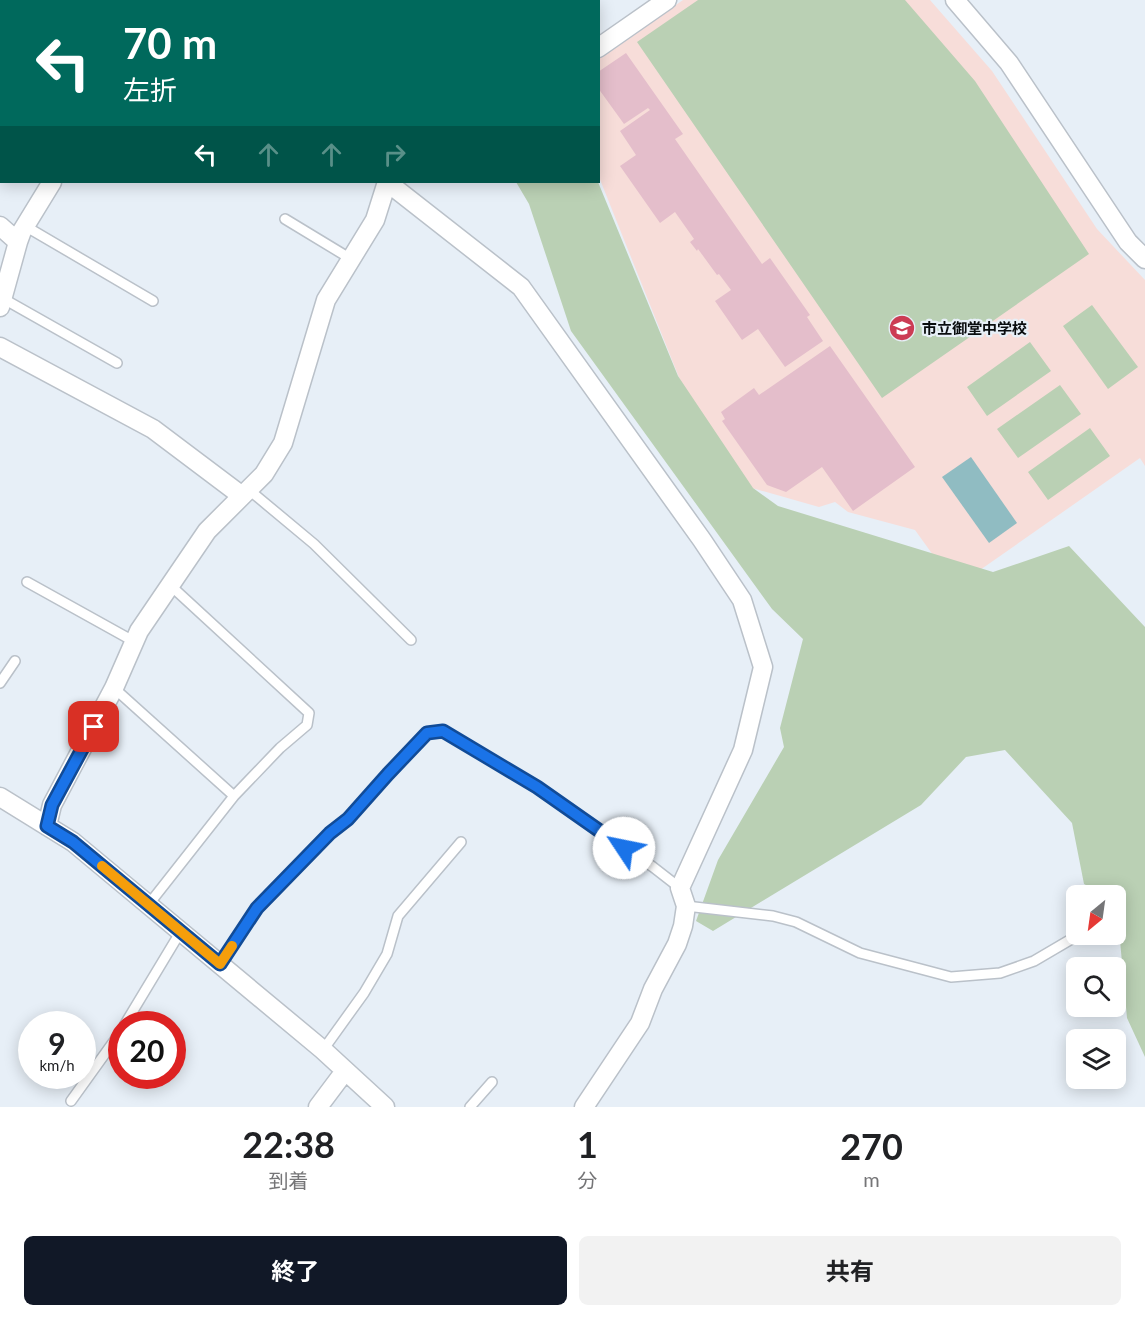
<!DOCTYPE html>
<html lang="ja">
<meta charset="utf-8">
<style>
body{margin:0;font-family:Lato,"Noto Sans JP",sans-serif;background:#f2f2f2;color:#202124;height:100vh;display:flex;flex-direction:column;font-size:22px;white-space:nowrap}
*{box-sizing:border-box;margin:0}
p{font-size:20px;color:#757577}
.icon{flex:none;width:33px;height:33px;fill:none;stroke:currentColor;stroke-width:2;stroke-linecap:round;stroke-linejoin:round}
.map{position:relative;height:1107px;overflow:hidden}
.details{display:flex;flex-direction:column;background:#fff;flex:1}
.details>*{flex:none}
.guide{position:absolute;left:0px;top:0px;width:600px;height:183px;box-shadow:0 3px 15px #0003;background:#00695c;color:#fff;overflow:hidden}
.needle{width:39px;rotate:209deg}
.controls{position:absolute;left:1066px;top:885px;display:grid;gap:12px}
.controls a{display:grid;place-items:center;width:60px;height:60px;border-radius:9px;background:#fff;box-shadow:0 3px 15px #0003;font-size:30px}
.speed{position:absolute;left:18px;top:1011px;display:flex;gap:12px;font-size:30px;font-weight:700;text-align:center}
.speed>*{display:grid;place-content:center;width:78px;height:78px;border-radius:50%;background:#fff;box-shadow:0 3px 15px #0003;line-height:1}
.speed small{font-size:15px;font-weight:400}
.speed .limit{border:9px solid #d22;background:#fff;color:#111}
.pin{position:absolute;display:grid;place-items:center;width:51px;height:51px;color:#fff;margin:-26px;border-radius:12px;box-shadow:0 3px 9px #0006}
.me{position:absolute;width:66px;margin:-33px;rotate:304deg;stroke-linejoin:round;filter:drop-shadow(0 0 4px #0008)}
.turn{display:flex;align-items:center;gap:21px;height:126px;padding:0 24px;font-size:27px}
.turn .icon{width:78px;height:78px;stroke-width:2.5}
.turn b{display:block;font-size:42px;line-height:51px}
.lanes{display:flex;align-items:center;height:57px;padding:0 24px;background:#0003;justify-content:center;gap:30px;direction:ltr}
.lanes .off{opacity:.35}
.eta{display:flex;justify-content:space-evenly;align-items:center;height:102px;text-align:center}
.eta b{font-size:36px;font-weight:700;line-height:42px}
.primary-button{display:flex;gap:12px;margin-top:auto;padding:12px 24px}
.primary-button a{flex:1;height:69px;border-radius:9px;background:#111827;color:#fff;font-size:24px;font-weight:700;line-height:69px;text-align:center}
.primary-button a+a{background:#f2f2f2;color:#202124}
.map>svg:first-child{display:block}
.education{fill:#f7ddd9}
.green{fill:#bad0b4}
.water{fill:#90bcc2}
.building{fill:#e4becb}
.lines{fill:none;stroke-linecap:round;stroke-linejoin:round}
.service-casing{stroke:#bac1c9;stroke-width:12}
.minor-casing{stroke:#bac1c9;stroke-width:21}
.service{stroke:#fff;stroke-width:9}
.minor{stroke:#fff;stroke-width:18}
.route-casing{stroke:#114b97;stroke-width:15}
.route{stroke:#1a73e8;stroke-width:10}
.slow{stroke:#f59e0b;stroke-width:10}
.labels{text-anchor:middle;dominant-baseline:central;stroke-width:4.5;stroke-linejoin:round;paint-order:stroke}
.poi-label{font-size:15px;font-weight:bold;fill:#090c0e;stroke:#e7eff7;text-anchor:start}
</style>
<div class="map">
<svg width="1145" height="1107" viewBox="0 0 1145 1107">
<rect width="100%" height="100%" fill="#e7eff7"/>
<path class="education" d="M 683,0 L 930,0 L 992,71 L 1097,229 L 1145,280 L 1145,466 L 1140,458 L 980,570 L 933,555 L 915,530 L 848,512 L 835,502 L 819,507 L 752,488 L 682,385 L 599,177 L 598,59 Z"/>
<path class="green" d="M 698,0 L 905,0 L 975,81 L 1089,254 L 882,398 L 637,42 Z
M 516,182 L 598,182 L 678,376 L 753,488 L 778,506 L 993,572 L 1069,546 L 1145,627 L 1145,1057 L 1127,1018 L 1116,896 L 1105,895 L 1084,884 L 1072,823 L 1005,750 L 966,757 L 921,805 L 713,931 L 696,921 L 718,860 L 784,747 L 780,728 L 803,639 L 772,609 L 571,331 L 529,204 Z
M 1092,305 L 1138,367 L 1108,389 L 1063,326 Z
M 1030,342 L 1051,371 L 987,416 L 967,387 Z
M 1060,385 L 1081,414 L 1018,458 L 997,429 Z
M 1090,428 L 1110,456 L 1048,500 L 1028,472 Z"/>
<path class="water" d="M 971,457 L 1017,523 L 989,543 L 942,477 Z"/>
<path class="building" d="M 626,53 L 683,134 L 675,139 L 762,264 L 770,258 L 810,315 L 807,317 L 823,341 L 785,367 L 758,329 L 742,340 L 715,301 L 731,290 L 719,274 L 717,275 L 698,249 L 697,251 L 690,242 L 694,239 L 675,212 L 660,223 L 620,166 L 636,155 L 620,131 L 650,110 L 648,108 L 624,124 L 598,88 L 598,72 Z
M 830,346 L 915,467 L 853,511 L 822,467 L 786,492 L 767,485 L 722,421 L 725,419 L 721,412 L 754,388 L 759,395 Z"/>
<g class="lines">
<g class="service-casing">
<path id="service" d="M 285,219 L 351,259
M 25,226 L 153,301
M 2,298 L 117,363
M 248,489 L 314,544 L 411,640
M 27,582 L 135,642
M 0,683 L 15,661
M 114,688 L 234,796
M 149,904 L 234,796 L 280,748 L 307,725 L 309,713 L 170,585
M 686,906 L 773,916 L 796,922 L 860,953 L 951,977 L 1000,973 L 1034,961 L 1080,934
M 220,964 L 257,908 L 330,833 L 348,819 L 388,774 L 427,733 L 443,731 L 537,787 L 653,867 L 680,888
M 125,1024 L 181,931
M 323,1050 L 364,993 L 387,954 L 398,916 L 461,842
M 71,1101 L 122,1030
M 470,1107 L 492,1082"/>
</g>
<g class="minor-casing">
<path id="minor" d="M 223,0 L 226,2
M 411,0 L 411,2
M 955,0 L 1009,63 L 1128,242 L 1145,259
M 184,2 L 185,0
M 0,10 L 2,11
M 598,48 L 667,0
M 387,182 L 521,287 L 702,540 L 742,600 L 763,667 L 743,750 L 680,888 L 686,906 L 683,926 L 677,944 L 653,989 L 640,1023 L 584,1107
M 0,226 L 18,242 L 0,307
M 18,242 L 22,231 L 52,182
M 0,347 L 153,429 L 242,496
M 0,797 L 73,842 L 323,1050 L 385,1107
M 47,826 L 52,805 L 114,688 L 139,631 L 207,531 L 264,474 L 283,443 L 326,300 L 375,220 L 387,182
M 318,1107 L 345,1071"/>
</g>
<use href="#service" class="service"/>
<use href="#minor" class="minor"/>
</g>
<g class="lines">
<g class="route-casing">
<path id="route" d="M 94,727 L 52,805 L 47,826 L 73,842 L 220,964 L 257,908 L 330,833 L 348,819 L 388,774 L 427,733 L 443,731 L 537,787 L 624,848"/>
</g>
<use href="#route" class="route"/>
<path class="slow" d="M 102,866 L 220,964 L 232,946"/>
</g>
<defs>
<g id="school-disc" transform="scale(1.35)"><circle r="9.5" fill="#cc3c54" stroke="#e7eff7"/><path d="M0-5L7-2L0 1L-7-2ZM-4 1L0 2.5L4 1V4Q0 6-4 4Z" fill="#fff"/></g>
</defs>
<g fill-rule="evenodd">
<use href="#school-disc" x="902" y="328"/>
</g>
<g class="labels">
<g class="poi-label">
<text x="922" y="328">市立御堂中学校</text>
</g>
</g>
</svg>
<div class="controls">
<a><svg class="needle" viewBox="-14 -14 28 28"><path d="M0-13l5 13h-10z" fill="#e53935"/><path d="M0 13l5-13h-10z" fill="#757577"/></svg></a>
<a><svg class="icon" aria-label="search" viewBox="0 0 24 24"><circle cx="10" cy="10" r="6"/><path d="M15 15l6 6"/></svg></a>
<a><svg class="icon" aria-label="layers" viewBox="0 0 24 24"><path d="M12 4l9 5-9 5-9-5zM3 14l9 5 9-5"/></svg></a>
</div>
<div class="speed"><div>9<small>km/h</small></div><div class="limit">20</div></div>
<div class="pin" style="left:94px;top:727px;background:#d93025"><svg class="icon" aria-label="arrive" viewBox="0 0 24 24"><path d="M6 21V4h12l-3 4 3 4H6"/></svg></div>
<svg class="me" style="left:624px;top:848px" viewBox="-20 -20 40 40"><circle r="19" fill="#fff"/><path d="M0-13L10 11 0 6-10 11z" fill="#1a73e8"/></svg>
<div class="guide">
<div class="turn"><svg class="icon" aria-label="left" viewBox="0 0 24 24"><path d="M17 20v-9H6M10 6l-5 5 5 5"/></svg><div><b>70 m</b>左折</div></div>
<div class="lanes"><svg class="icon" aria-label="left" viewBox="0 0 24 24"><path d="M17 20v-9H6M10 6l-5 5 5 5"/></svg><svg class="icon off" aria-label="ahead" viewBox="0 0 24 24"><path d="M12 20V5M6 11l6-6 6 6"/></svg><svg class="icon off" aria-label="ahead" viewBox="0 0 24 24"><path d="M12 20V5M6 11l6-6 6 6"/></svg><svg class="icon off" aria-label="right" viewBox="0 0 24 24"><path d="M7 20v-9h11M14 6l5 5-5 5"/></svg></div>
</div>
</div>
<section class="details">
<div class="eta">
<div><b>22:38</b><p>到着</p></div>
<div><b>1</b><p>分</p></div>
<div><b>270</b><p>m</p></div>
</div>
<div class="primary-button"><a>終了</a><a>共有</a></div>
</section>
